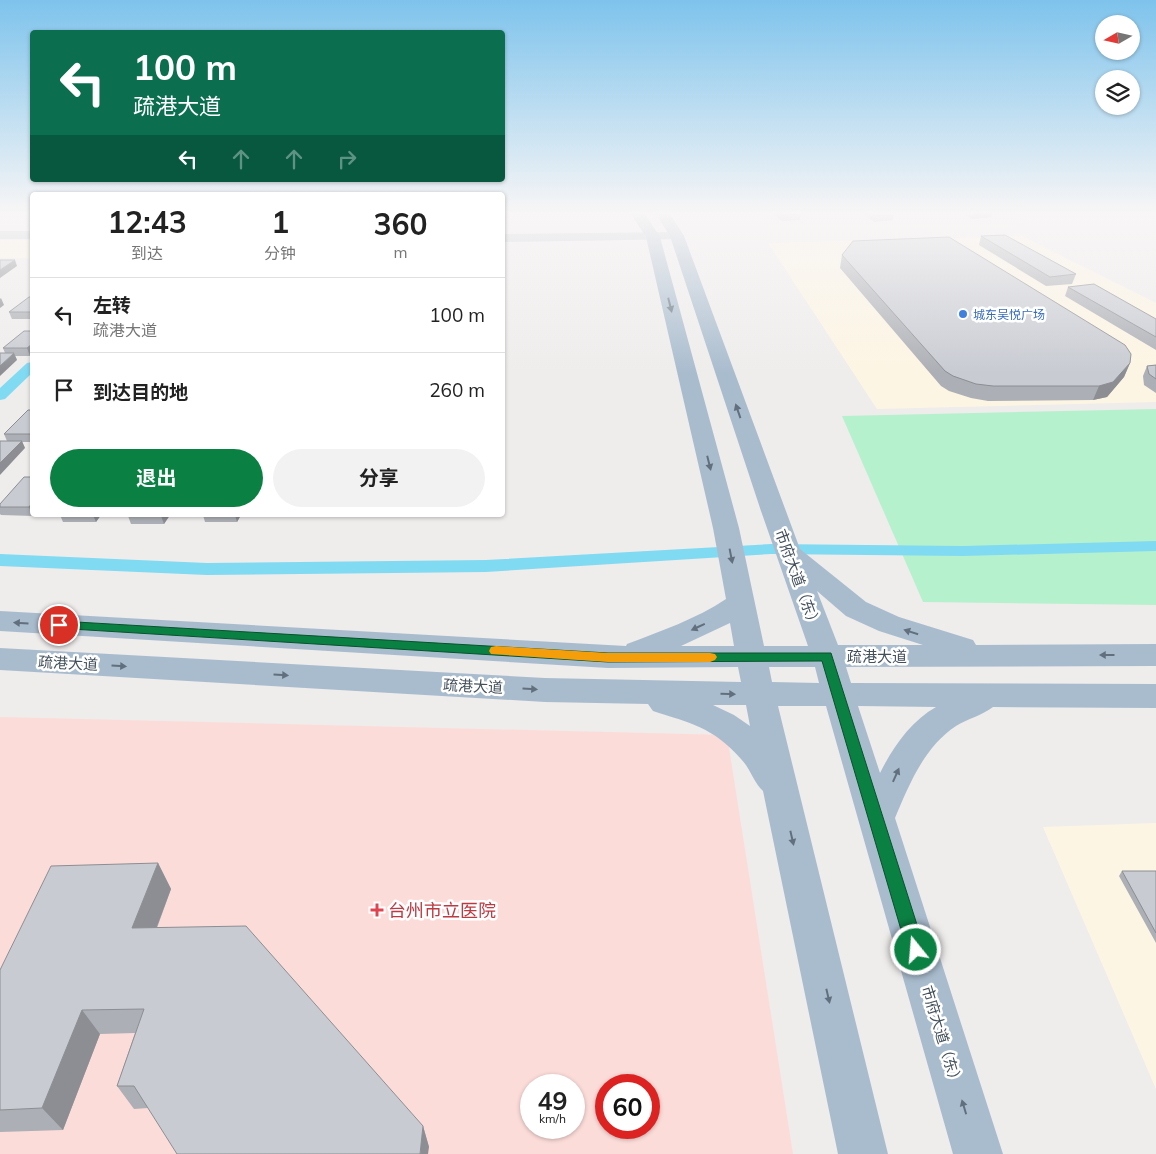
<!DOCTYPE html>
<html lang="zh">
<meta charset="utf-8">
<style>
body{margin:0;font-family:Mulish,"Noto Sans SC",sans-serif;background:#f2f2f2;color:#222;height:100vh;display:flex;flex-direction:column;font-size:19px;white-space:nowrap}
*{box-sizing:border-box;margin:0}
p{font-size:16px;color:#767676}
.icon{flex:none;width:28px;height:28px;fill:none;stroke:currentColor;stroke-width:2;stroke-linecap:round;stroke-linejoin:round}
.map{position:relative;flex:1;overflow:hidden}
.drawer{position:absolute;left:30px;top:192px;width:475px;height:325px;display:flex;flex-direction:column;background:#fff;border-radius:5px;box-shadow:0 1px 4px #0004}
.drawer>*{flex:none}
.banner{position:absolute;left:30px;top:30px;width:475px;height:152px;border-radius:5px;box-shadow:0 1px 4px #0004;background:#0b6e4f;color:#fff;overflow:hidden}
.needle{width:32px;rotate:261deg}
.tools{position:absolute;left:1095px;top:15px;display:grid;gap:10px}
.tools a{display:grid;place-items:center;width:45px;height:45px;border-radius:50%;background:#fff;box-shadow:0 1px 4px #0004;font-size:25px}
.speed{position:absolute;left:520px;top:1074px;display:flex;gap:10px;font-size:25px;font-weight:700;text-align:center}
.speed>*{display:grid;place-content:center;width:65px;height:65px;border-radius:50%;background:#fff;box-shadow:0 1px 4px #0004;line-height:1}
.speed small{font-size:12px;font-weight:400}
.speed .limit{border:8px solid #d22;background:#fff;color:#111}
.pin{position:absolute;display:grid;place-items:center;width:42px;height:42px;color:#fff;margin:-21px;border:2px solid #fff;border-radius:50%;box-shadow:0 1px 5px #0007}
.me{position:absolute;width:55px;margin:-28px;rotate:343deg;stroke-linejoin:round;filter:drop-shadow(0 0 4px #0008)}
.turn{display:flex;align-items:center;gap:18px;height:105px;padding:0 20px;font-size:22px}
.turn .icon{width:65px;height:65px;stroke-width:2.5}
.turn b{display:block;font-size:35px;line-height:42px}
.lanes{display:flex;align-items:center;height:48px;padding:0 20px;background:#0003;justify-content:center;gap:25px;direction:ltr}
.lanes .off{opacity:.35}
.eta{display:flex;justify-content:space-evenly;align-items:center;height:85px;text-align:center}
.eta b{font-size:30px;font-weight:700;line-height:35px}
.button{display:flex;gap:10px;margin-top:auto;padding:10px 20px}
.button a{flex:1;height:58px;border-radius:30px;background:#0b8043;color:#fff;font-size:20px;font-weight:700;line-height:58px;text-align:center}
.button a+a{background:#f2f2f2;color:#222}
ul{padding:0;list-style:none}
li{display:flex;align-items:center;gap:15px;height:75px;padding:0 20px;border-top:1px solid #e0e0e0}
li div{flex:1}
li b{display:block;font-size:19px}
li em{font-style:normal}
.map>svg:first-child{display:block}
.commercial{fill:#fdf5e3}
.medical{fill:#fcdcd9;fill-rule:evenodd}
.green{fill:#b6f1cd}
.lines{fill:none;stroke-linecap:round;stroke-linejoin:round}
.canal{fill:#80daf2;fill-rule:evenodd}
.tertiary{fill:#bbc7d0;fill-rule:evenodd}
.primary{fill:#a9bcce;fill-rule:evenodd}
.wall{fill:#acafb5}
.shaded-wall{fill:#8c8e93}
.building{fill:#c8cbd2;stroke:#8c8e93}
.oneway{fill:#62707e}
.route{fill:#0b8043;stroke:#07532c}
.slow{fill:#f59e0b}
.shop-dot{fill:#3f7fe0;stroke:#fff;stroke-width:2}
.health-dot{fill:#e0444e;stroke:#fff;stroke-width:2}
.labels{text-anchor:middle;dominant-baseline:central;stroke-width:5;stroke-linejoin:round;paint-order:stroke}
.far-shop-label{font-size:12px;fill:#366cbe;stroke:#fff;text-anchor:start}
.street-label{font-size:15px;fill:#43505b;stroke:#fff}
.near-health-label{font-size:18px;fill:#be3a42;stroke:#fff;text-anchor:start}
</style>
<div class="map">
<svg width="1156" height="1154" viewBox="0 0 1156 1154">
<rect width="100%" height="100%" fill="#efecec"/>
<path class="commercial" d="M 1022,236 L 1156,303 L 1156,402 L 877,409 L 768,243 Z
M 0,240 L 32,240 L 32,258 L 0,258 Z
M 1156,823 L 1156,1089 L 1043,827 Z"/>
<path class="medical" d="M 0,717 L 727,735 L 793,1154 L 0,1154 ZM 531,1085 L 574,1085 L 574,1128 L 531,1128 ZM 606,1085 L 649,1085 L 649,1128 L 606,1128 Z"/>
<path class="green" d="M 1156,409 L 1156,605 L 923,602 L 842,416 Z"/>
<g class="lines">
<path class="canal" d="M 32,362 L 32,373 L 5,399 L 0,400 L 0,388 L 27,363 Z
M 1156,541 L 1156,551 L 963,556 L 771,554 L 486,572 L 207,575 L 0,566 L 0,554 L 207,563 L 486,560 L 771,544 L 963,546 Z"/>
<path class="tertiary" d="M 0,231 L 32,231 L 32,239 L 0,239 Z
M 677,232 L 684,236 L 682,239 L 502,242 L 502,234 Z"/>
<path class="primary" d="M 629,211 L 643,211 L 660,237 L 739,528 L 764,646 L 808,646 L 761,511 L 670,236 L 654,211 L 668,211 L 684,236 L 800,549 L 866,602 L 899,617 L 973,640 L 976,645 L 1156,644 L 1156,666 L 846,667 L 851,683 L 1156,684 L 1156,708 L 993,707 C 983,715 967,719 956,726 C 924,747 909,785 895,818 L 1003,1154 L 953,1154 L 826,706 L 778,706 L 888,1154 L 838,1154 L 763,791 C 754,783 750,768 741,759 C 713,727 690,723 653,711 L 648,704 L 545,702 L 0,670 L 0,648 L 545,678 L 741,682 L 738,667 L 608,668 L 0,631 L 0,611 L 626,646 L 627,644 C 661,631 696,619 726,599 L 713,528 L 646,237 ZM 817,591 L 846,616 L 879,631 L 923,645 L 838,645 ZM 730,623 L 734,646 L 681,646 ZM 769,667 L 815,667 L 819,683 L 772,682 ZM 713,705 L 746,705 L 750,726 L 734,715 ZM 858,706 L 936,707 C 911,721 893,747 880,773 Z"/>
</g>
<path class="wall" d="M 770,211 L 798,211 L 801,214 L 800,220 L 782,221 Z
M 860,211 L 889,211 L 894,215 L 893,220 L 874,222 Z
M 959,211 L 993,211 L 991,217 L 972,219 Z
M 981,236 L 1076,274 L 1072,284 L 1046,286 L 979,245 Z
M 842,255 L 1130,363 L 1124,377 L 1107,397 L 1093,400 L 988,401 L 971,398 L 949,391 L 941,386 L 840,268 Z
M 1068,287 L 1156,319 L 1156,350 L 1065,296 Z
M 32,297 L 32,319 L 12,319 L 9,312 Z
M 32,331 L 32,353 L 30,356 L 15,356 L 17,360 L 5,353 L 3,348 Z
M 1156,365 L 1156,393 L 1144,385 L 1143,376 L 1147,366 Z
M 32,410 L 32,442 L 22,442 L 25,448 L 7,441 L 4,434 Z
M 32,477 L 32,515 L 34,515 L 33,516 L 1,515 L 0,514 L 0,504 Z
M 60,515 L 101,515 L 96,522 L 63,522 Z
M 128,515 L 170,515 L 164,524 L 131,524 L 128,516 Z
M 203,515 L 241,515 L 237,522 L 205,522 Z
M 158,863 L 171,889 L 157,928 L 423,1126 L 429,1147 L 148,1108 L 134,1109 L 117,1086 L 135,1033 L 100,1034 L 63,1130 L 0,1132 L 0,970 Z
M 1122,871 L 1156,871 L 1156,943 L 1119,876 Z"/>
<path class="shaded-wall" d="M 974,211 L 993,211 L 991,217 L 972,219 Z
M 1052,211 L 1070,211 L 1070,212 L 1051,214 Z
M 15,260 L 17,266 L 0,278 L 0,270 Z
M 1,298 L 4,305 L 0,308 L 0,299 Z
M 32,344 L 32,353 L 30,356 L 27,348 Z
M 14,353 L 17,360 L 0,376 L 0,366 Z
M 1130,363 L 1124,377 L 1107,397 L 1093,400 L 1099,386 Z
M 22,441 L 25,448 L 0,475 L 0,463 Z
M 32,503 L 32,515 L 29,507 Z
M 93,515 L 101,515 L 96,522 Z
M 161,515 L 170,515 L 164,524 L 161,516 Z
M 235,515 L 241,515 L 237,522 Z
M 158,863 L 171,889 L 147,953 L 132,928 Z
M 82,1010 L 100,1034 L 63,1130 L 42,1108 Z
M 423,1126 L 429,1147 L 428,1154 L 420,1154 Z"/>
<path class="building" d="M 778,211 L 798,211 L 801,214 L 782,215 Z
M 869,211 L 889,211 L 894,215 L 875,216 Z
M 1005,235 L 1076,274 L 1050,277 L 981,236 Z
M 949,237 L 1125,345 L 1131,354 L 1130,363 L 1113,382 L 1099,386 L 993,386 L 976,384 L 953,376 L 945,371 L 842,255 L 853,241 Z
M 0,260 L 15,260 L 0,270 Z
M 1094,284 L 1156,319 L 1156,337 L 1068,287 Z
M 29,297 L 32,297 L 32,312 L 9,312 Z
M 24,331 L 32,331 L 32,344 L 27,348 L 3,348 Z
M 0,353 L 14,353 L 0,366 Z
M 1156,365 L 1156,379 L 1149,374 L 1147,366 Z
M 28,410 L 32,410 L 32,434 L 4,434 Z
M 0,441 L 22,441 L 0,463 Z
M 24,477 L 32,477 L 32,503 L 29,507 L 0,507 L 0,504 Z
M 128,515 L 161,515 L 161,516 L 128,516 Z
M 158,863 L 132,928 L 246,926 L 423,1126 L 420,1154 L 177,1154 L 134,1086 L 117,1086 L 144,1009 L 82,1010 L 42,1108 L 0,1110 L 0,970 L 51,866 Z
M 1122,871 L 1156,871 L 1156,933 Z"/>
<defs><path id="oneway-solid" d="M-6-.8H1V-3.2L6.5 0L1 3.2V.8H-6Z" transform="scale(1.25)"/></defs>
<g class="oneway">
<use href="#oneway-solid" transform="translate(670 305) rotate(76)"/>
<use href="#oneway-solid" transform="translate(738 411) rotate(-109)"/>
<use href="#oneway-solid" transform="translate(709 463) rotate(76)"/>
<use href="#oneway-solid" transform="translate(731 556) rotate(79)"/>
<use href="#oneway-solid" transform="translate(21 623) rotate(-177)"/>
<use href="#oneway-solid" transform="translate(698 627) rotate(155)"/>
<use href="#oneway-solid" transform="translate(911 632) rotate(-162)"/>
<use href="#oneway-solid" transform="translate(1107 655) rotate(180)"/>
<use href="#oneway-solid" transform="translate(119 666) rotate(3)"/>
<use href="#oneway-solid" transform="translate(281 675) rotate(3)"/>
<use href="#oneway-solid" transform="translate(530 689) rotate(3)"/>
<use href="#oneway-solid" transform="translate(728 694) rotate(1)"/>
<use href="#oneway-solid" transform="translate(896 775) rotate(-66)"/>
<use href="#oneway-solid" transform="translate(792 838) rotate(77)"/>
<use href="#oneway-solid" transform="translate(828 996) rotate(77)"/>
<use href="#oneway-solid" transform="translate(964 1107) rotate(-107)"/>
</g>
<linearGradient id="sky" x2="0" y2="1"><stop stop-color="#7ec3ec"/><stop offset="0.57" stop-color="#f8f6f6"/><stop offset="1" stop-color="#f8f6f6" stop-opacity="0"/></linearGradient>
<rect width="1156" height="373" fill="url(#sky)"/>
<path class="route" d="M 59,621 L 608,653 L 831,653 L 925,950 L 922,955 L 916,958 L 910,955 L 907,950 L 822,661 L 608,662 L 55,628 L 53,625 Z"/>
<path class="slow" d="M 496,646 L 608,653 L 710,653 L 715,654 L 717,657 L 715,660 L 710,662 L 608,662 L 491,654 L 489,651 L 491,647 Z"/>
<circle class="shop-dot" cx="963" cy="314" r="5"/>
<path class="health-dot" d="M374.5 902.5h5v5h5v5h-5v5h-5v-5h-5v-5h5z"/>
<g class="labels">
<g class="far-shop-label">
<text x="973" y="314">城东吴悦广场</text>
</g>
<g class="street-label">
<text transform="translate(798 579) rotate(70)">市府大道（东）</text>
<text x="877" y="656">疏港大道</text>
<text transform="translate(68 663) rotate(3)">疏港大道</text>
<text transform="translate(473 686) rotate(3)">疏港大道</text>
<text transform="translate(942 1036) rotate(73)">市府大道（东）</text>
</g>
<g class="near-health-label">
<text x="388" y="910">台州市立医院</text>
</g>
</g>
</svg>
<div class="tools">
<a><svg class="needle" viewBox="-14 -14 28 28"><path d="M0-13l5 13h-10z" fill="#e53935"/><path d="M0 13l5-13h-10z" fill="#767676"/></svg></a>
<a><svg class="icon" aria-label="layers" viewBox="0 0 24 24"><path d="M12 4l9 5-9 5-9-5zM3 14l9 5 9-5"/></svg></a>
</div>
<div class="speed"><div>49<small>km/h</small></div><div class="limit">60</div></div>
<div class="pin" style="left:59px;top:625px;background:#d93025"><svg class="icon" aria-label="arrive" viewBox="0 0 24 24"><path d="M6 21V4h12l-3 4 3 4H6"/></svg></div>
<svg class="me" style="left:916px;top:950px" viewBox="-20 -20 40 40"><circle r="17" fill="#0b8043" stroke="#fff" stroke-width="3"/><path d="M0-11L8 9 0 5-8 9z" fill="#fff"/></svg>
<div class="banner">
<div class="turn"><svg class="icon" aria-label="left" viewBox="0 0 24 24"><path d="M17 20v-9H6M10 6l-5 5 5 5"/></svg><div><b>100 m</b>疏港大道</div></div>
<div class="lanes"><svg class="icon" aria-label="left" viewBox="0 0 24 24"><path d="M17 20v-9H6M10 6l-5 5 5 5"/></svg><svg class="icon off" aria-label="ahead" viewBox="0 0 24 24"><path d="M12 20V5M6 11l6-6 6 6"/></svg><svg class="icon off" aria-label="ahead" viewBox="0 0 24 24"><path d="M12 20V5M6 11l6-6 6 6"/></svg><svg class="icon off" aria-label="right" viewBox="0 0 24 24"><path d="M7 20v-9h11M14 6l5 5-5 5"/></svg></div>
</div>
<section class="drawer">
<div class="eta">
<div><b>12:43</b><p>到达</p></div>
<div><b>1</b><p>分钟</p></div>
<div><b>360</b><p>m</p></div>
</div>
<ul>
<li><svg class="icon" aria-label="left" viewBox="0 0 24 24"><path d="M17 20v-9H6M10 6l-5 5 5 5"/></svg><div><b>左转</b><p>疏港大道</p></div><em>100 m</em></li>
<li><svg class="icon" aria-label="arrive" viewBox="0 0 24 24"><path d="M6 21V4h12l-3 4 3 4H6"/></svg><div><b>到达目的地</b></div><em>260 m</em></li>
</ul>
<div class="button"><a>退出</a><a>分享</a></div>
</section>
</div>
